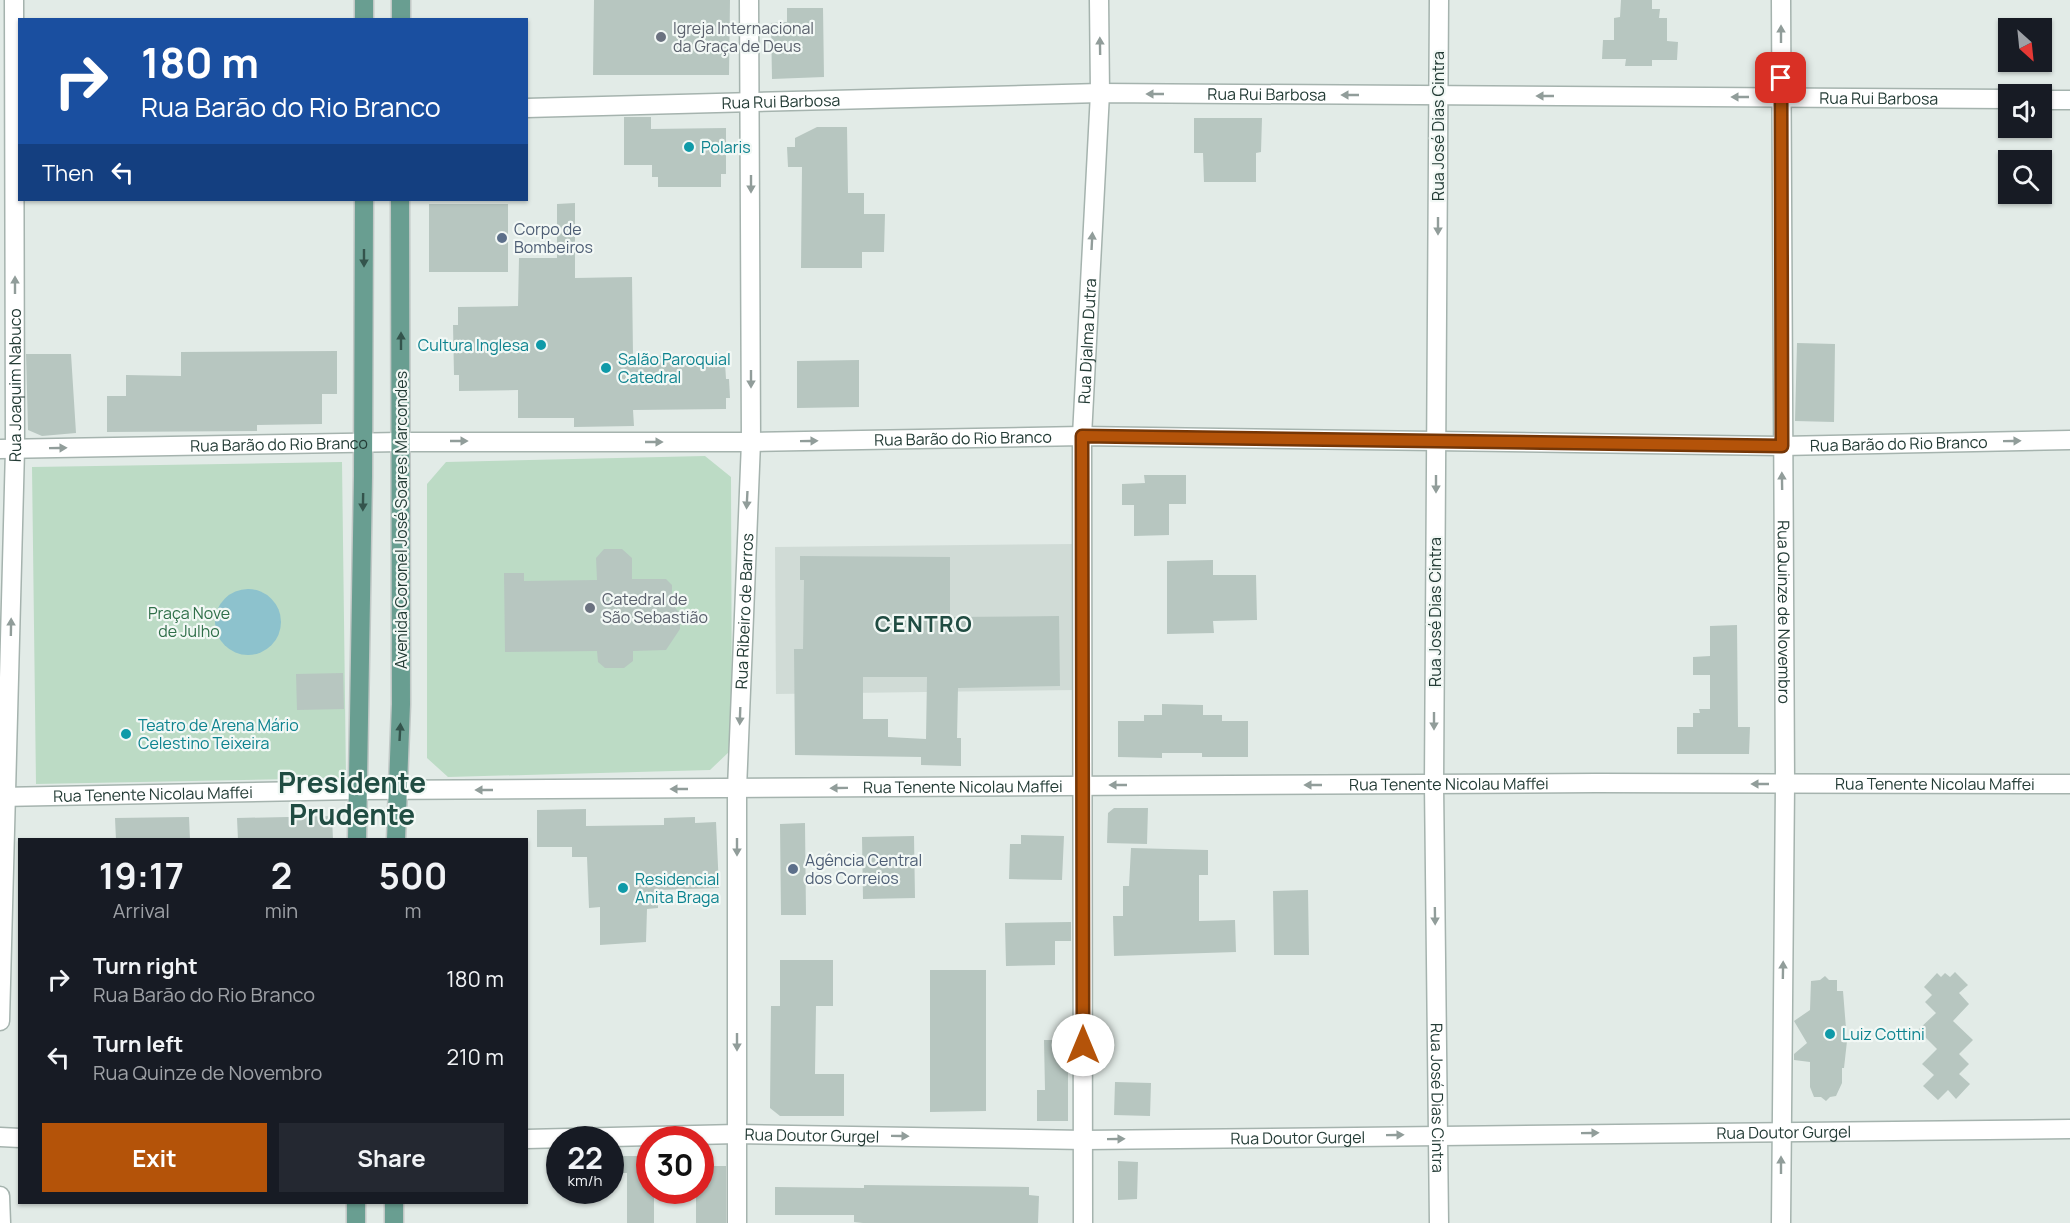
<!DOCTYPE html>
<meta charset="utf-8">
<style>
body{margin:0;font-family:Manrope,sans-serif;background:#242831;color:#f1f3f6;height:100vh;display:flex;flex-direction:column;font-size:22px;white-space:nowrap}
*{box-sizing:border-box;margin:0}
p{font-size:20px;color:#9ea1a6}
.icon{flex:none;width:33px;height:33px;fill:none;stroke:currentColor;stroke-width:2;stroke-linecap:round;stroke-linejoin:round}
.map{position:relative;flex:1;overflow:hidden}
.panel{position:absolute;left:18px;top:838px;width:510px;height:366px;display:flex;flex-direction:column;background:#171b24;border-radius:0px;box-shadow:0 2px 4px #0004}
.panel>*{flex:none}
.banner{position:absolute;left:18px;top:18px;width:510px;height:183px;border-radius:0px;box-shadow:0 2px 4px #0004;background:#1a4fa0;color:#fff;overflow:hidden}
.needle{width:39px;rotate:153deg}
.controls{position:absolute;left:1998px;top:18px;display:grid;gap:12px}
.controls a{display:grid;place-items:center;width:54px;height:54px;border-radius:0px;background:#171b24;box-shadow:0 2px 4px #0004;font-size:30px}
.speed{position:absolute;left:546px;top:1126px;display:flex;gap:12px;font-size:30px;font-weight:700;text-align:center}
.speed>*{display:grid;place-content:center;width:78px;height:78px;border-radius:50%;background:#171b24;box-shadow:0 2px 4px #0004;line-height:1}
.speed small{font-size:15px;font-weight:400}
.speed .limit{border:9px solid #d22;background:#fff;color:#111}
.pin{position:absolute;display:grid;place-items:center;width:51px;height:51px;color:#fff;margin:-26px;border-radius:12px;box-shadow:0 3px 9px #0006}
.me{position:absolute;width:66px;margin:-33px;rotate:0deg;stroke-linejoin:round;filter:drop-shadow(0 0 4px #0008)}
.turn{display:flex;align-items:center;gap:21px;height:126px;padding:0 24px;font-size:27px}
.turn .icon{width:78px;height:78px;stroke-width:2.5}
.turn b{display:block;font-size:42px;line-height:51px}
.then{display:flex;align-items:center;height:57px;padding:0 24px;background:#0003;gap:12px;font-size:22px}
.eta{display:flex;justify-content:space-evenly;align-items:center;height:102px;text-align:center}
.eta b{font-size:36px;font-weight:700;line-height:42px}
.primary-button{display:flex;gap:12px;margin-top:auto;padding:12px 24px}
.primary-button a{flex:1;height:69px;border-radius:0px;background:#b45309;color:#fff;font-size:24px;font-weight:700;line-height:69px;text-align:center}
.primary-button a+a{background:#242831;color:#f1f3f6}
ul{padding:0;list-style:none}
li{display:flex;align-items:center;gap:18px;height:78px;padding:0 24px}
li div{flex:1}
li b{display:block;font-size:22px}
li em{font-style:normal}
.map>svg:first-child{display:block}
.built{fill:#d0dbd6}
.green{fill:#bcdbc5}
.water{fill:#8dc2cd}
.building{fill:#b7c6c0;fill-rule:evenodd}
.lines{fill:none;stroke-linecap:round;stroke-linejoin:round}
.minor-casing{stroke:#a5b3ae;stroke-width:21}
.major-casing{stroke:#c1c8c6;stroke-width:21}
.minor{stroke:#fff;stroke-width:18}
.major{stroke:#699e91;stroke-width:18}
.oneway{fill:#919d9a}
.oneway2{fill:#34544c}
.route-casing{stroke:#753606;stroke-width:15}
.route{stroke:#b45309;stroke-width:10}
.worship-dot{fill:#6b7280;stroke:#f2f8f5;stroke-width:2}
.culture-dot{fill:#0f9aa8;stroke:#f2f8f5;stroke-width:2}
.service-dot{fill:#5c6f8a;stroke:#f2f8f5;stroke-width:2}
.labels{text-anchor:middle;dominant-baseline:central;stroke-width:4.5;stroke-linejoin:round;paint-order:stroke}
.worship-label{font-size:16px;fill:#5b616d;stroke:#f2f8f5;text-anchor:start}
.street-label{font-size:16px;fill:#233b35;stroke:#f2f8f5}
.culture-label{font-size:16px;fill:#0d838f;stroke:#f2f8f5;text-anchor:start}
.service-label{font-size:16px;fill:#4e5e75;stroke:#f2f8f5;text-anchor:start}
.park-label{font-size:16px;fill:#2f6f49;stroke:#f2f8f5}
.district-label{font-size:22px;font-weight:bold;letter-spacing:1.5px;fill:#204c42;stroke:#f2f8f5}
.town-label{font-size:28px;font-weight:bold;fill:#204c42;stroke:#f2f8f5}
</style>
<div class="map">
<svg width="2070" height="1223" viewBox="0 0 2070 1223">
<rect width="100%" height="100%" fill="#e2ebe7"/>
<path class="built" d="M 1074,544 L 1075,690 L 776,694 L 775,547 Z"/>
<path class="green" d="M 705,456 L 731,477 L 732,749 L 710,770 L 448,777 L 427,758 L 427,484 L 446,462 Z
M 342,462 L 346,778 L 36,784 L 32,467 Z"/>
<path class="water" d="M215 622a33 33 0 1 1 66 0a33 33 0 1 1-66 0Z"/>
<path class="building" d="M 594,0 L 730,0 L 729,75 L 593,75 Z
M 1621,0 L 1652,0 L 1652,9 L 1660,9 L 1659,18 L 1667,18 L 1667,41 L 1678,42 L 1677,60 L 1652,60 L 1652,66 L 1625,66 L 1626,59 L 1602,59 L 1603,40 L 1614,40 L 1614,18 L 1620,17 Z
M 787,8 L 823,8 L 824,77 L 772,79 L 771,23 L 787,22 Z
M 624,117 L 651,117 L 651,129 L 726,128 L 726,174 L 721,174 L 721,187 L 658,187 L 658,177 L 652,177 L 652,165 L 624,165 Z
M 1194,118 L 1262,118 L 1261,152 L 1256,153 L 1256,182 L 1204,182 L 1203,153 L 1194,153 Z
M 817,127 L 847,127 L 848,193 L 864,193 L 864,214 L 885,214 L 884,252 L 862,252 L 862,268 L 801,268 L 802,167 L 788,167 L 787,147 L 795,147 L 795,138 Z
M 575,203 L 575,278 L 632,277 L 633,356 L 696,355 L 697,363 L 725,363 L 726,379 L 729,379 L 730,398 L 726,398 L 726,409 L 633,410 L 634,426 L 574,427 L 574,418 L 518,418 L 518,390 L 459,391 L 459,375 L 454,375 L 453,325 L 458,325 L 458,307 L 518,306 L 519,258 L 557,258 L 557,204 Z
M 429,204 L 508,204 L 508,272 L 429,272 Z
M 1797,343 L 1835,344 L 1834,422 L 1795,421 Z
M 337,351 L 337,394 L 322,394 L 322,424 L 257,425 L 257,431 L 107,432 L 107,396 L 126,396 L 126,375 L 181,376 L 181,352 Z
M 26,354 L 71,354 L 76,433 L 42,436 L 28,430 Z
M 859,360 L 859,407 L 797,408 L 797,361 Z
M 1144,475 L 1186,475 L 1186,504 L 1169,504 L 1169,535 L 1134,536 L 1134,505 L 1122,505 L 1122,484 L 1145,483 Z
M 604,549 L 622,549 L 632,558 L 632,579 L 666,579 L 672,585 L 672,603 L 680,614 L 680,629 L 666,650 L 633,651 L 633,661 L 624,668 L 605,668 L 598,662 L 597,651 L 505,652 L 504,573 L 524,573 L 524,581 L 597,580 L 596,558 Z
M 800,556 L 950,557 L 950,617 L 1059,616 L 1060,686 L 958,688 L 957,738 L 961,738 L 961,766 L 921,765 L 921,757 L 795,755 L 794,649 L 803,649 L 804,580 L 800,580 ZM 863,677 L 927,677 L 926,739 L 888,737 L 888,719 L 863,719 Z
M 1213,560 L 1213,575 L 1256,575 L 1257,620 L 1213,621 L 1214,633 L 1167,634 L 1167,561 Z
M 1737,625 L 1738,727 L 1750,727 L 1749,754 L 1677,754 L 1677,727 L 1693,727 L 1693,713 L 1700,713 L 1699,709 L 1710,709 L 1710,675 L 1693,675 L 1693,657 L 1710,656 L 1710,626 Z
M 343,673 L 344,709 L 297,710 L 296,674 Z
M 1162,704 L 1203,705 L 1203,715 L 1222,715 L 1222,721 L 1248,721 L 1248,757 L 1202,757 L 1202,753 L 1162,753 L 1162,758 L 1118,757 L 1118,721 L 1144,721 L 1144,715 L 1162,715 Z
M 1114,808 L 1148,808 L 1147,844 L 1107,843 L 1108,813 Z
M 586,809 L 586,826 L 664,825 L 664,818 L 695,817 L 695,823 L 716,822 L 719,888 L 658,890 L 658,908 L 647,909 L 646,942 L 600,945 L 600,907 L 589,908 L 587,857 L 572,857 L 572,847 L 537,847 L 537,810 Z
M 332,816 L 333,840 L 238,840 L 237,818 Z
M 189,817 L 190,840 L 116,840 L 115,818 Z
M 805,823 L 806,915 L 781,915 L 780,824 Z
M 1021,835 L 1064,836 L 1062,880 L 1009,879 L 1010,844 L 1021,844 Z
M 914,836 L 915,898 L 863,899 L 862,837 Z
M 1131,848 L 1208,850 L 1208,875 L 1199,875 L 1199,921 L 1235,920 L 1236,952 L 1114,956 L 1113,916 L 1123,916 L 1123,886 L 1129,886 Z
M 1308,890 L 1309,955 L 1274,955 L 1273,891 Z
M 1071,922 L 1071,941 L 1055,941 L 1055,965 L 1006,966 L 1005,923 Z
M 780,960 L 833,960 L 833,1006 L 816,1006 L 815,1074 L 844,1074 L 844,1116 L 780,1116 L 770,1108 L 771,1006 L 780,1006 Z
M 930,970 L 986,970 L 986,1111 L 930,1112 Z
M 1955,972 L 1968,985 L 1959,993 L 1969,1004 L 1953,1021 L 1973,1040 L 1959,1054 L 1969,1064 L 1959,1074 L 1970,1084 L 1956,1099 L 1948,1090 L 1938,1100 L 1923,1086 L 1934,1075 L 1922,1064 L 1937,1049 L 1918,1030 L 1936,1013 L 1925,1002 L 1932,995 L 1924,987 L 1937,973 L 1941,977 L 1945,973 L 1950,977 Z
M 1825,976 L 1829,980 L 1837,980 L 1837,991 L 1843,991 L 1847,1041 L 1844,1068 L 1842,1068 L 1842,1083 L 1836,1096 L 1830,1097 L 1826,1101 L 1821,1097 L 1814,1097 L 1810,1087 L 1810,1062 L 1794,1060 L 1794,1054 L 1807,1043 L 1794,1021 L 1810,1010 L 1811,981 L 1820,980 Z
M 1044,1040 L 1068,1040 L 1068,1121 L 1037,1121 L 1037,1090 L 1045,1090 Z
M 1115,1082 L 1151,1083 L 1150,1116 L 1114,1115 Z
M 617,1156 L 650,1156 L 650,1191 L 654,1191 L 654,1223 L 627,1223 L 627,1173 L 617,1173 Z
M 1118,1161 L 1138,1162 L 1137,1199 L 1118,1200 Z
M 708,1166 L 726,1166 L 726,1223 L 696,1223 L 696,1191 L 700,1191 L 700,1176 L 708,1176 Z
M 864,1185 L 1029,1187 L 1029,1195 L 1039,1196 L 1038,1223 L 863,1223 L 854,1222 L 854,1215 L 775,1215 L 775,1187 L 864,1188 Z"/>
<g class="lines">
<g class="minor-casing">
<g id="minor">
<path id="s1" d="M 1439,0 L 1434,784 L 1439,1223"/>
<path id="s2" d="M 1781,0 L 1785,784 L 1781,1223"/>
<path d="M 2042,100 L 2070,100"/>
<path id="s3" d="M 526,108 L 1100,93 L 2008,99"/>
<path id="s4" d="M 0,449 L 401,442 L 751,442 L 1082,436 L 1782,446 L 2070,440"/>
<path id="s5" d="M 0,797 L 358,790 L 1596,783 L 2070,784"/>
<path id="s6" d="M 0,1021 L 15,449 L 14,0"/>
<path d="M 0,1137 L 20,1138"/>
<path id="s7" d="M 526,1139 L 737,1134 L 1084,1140 L 2070,1129"/>
<path d="M 0,1196 L 1,1223"/>
<path id="s8" d="M 737,1223 L 737,789 L 751,442 L 749,0"/>
<path id="s9" d="M 1083,1223 L 1082,436 L 1100,93 L 1099,0"/>
</g>
</g>
<g class="major-casing">
<path id="major" d="M 364,0 L 364,20
M 401,20 L 401,0
M 357,840 L 363,476 L 364,200
M 396,840 L 401,704 L 400,200
M 356,1203 L 356,1223
M 394,1223 L 394,1203"/>
</g>
<use href="#minor" class="minor"/>
<use href="#major" class="major"/>
</g>
<defs><path id="oneway-solid" d="M-6-.8H1V-3.2L6.5 0L1 3.2V.8H-6Z" transform="scale(1.5)"/></defs>
<g class="oneway">
<use href="#oneway-solid" transform="translate(1781 34) rotate(-90)"/>
<use href="#oneway-solid" transform="translate(1100 46) rotate(-91)"/>
<use href="#oneway-solid" transform="translate(1155 94) rotate(-180)"/>
<use href="#oneway-solid" transform="translate(1350 95) rotate(-180)"/>
<use href="#oneway-solid" transform="translate(1545 96) rotate(-180)"/>
<use href="#oneway-solid" transform="translate(1740 97) rotate(-180)"/>
<use href="#oneway-solid" transform="translate(751 184) rotate(90)"/>
<use href="#oneway-solid" transform="translate(1438 226) rotate(90)"/>
<use href="#oneway-solid" transform="translate(1092 241) rotate(-87)"/>
<use href="#oneway-solid" transform="translate(15 285) rotate(-90)"/>
<use href="#oneway-solid" transform="translate(751 379) rotate(90)"/>
<use href="#oneway-solid" transform="translate(459 441)"/>
<use href="#oneway-solid" transform="translate(809 441) rotate(-1)"/>
<use href="#oneway-solid" transform="translate(2012 441) rotate(-1)"/>
<use href="#oneway-solid" transform="translate(654 442)"/>
<use href="#oneway-solid" transform="translate(58 448) rotate(-1)"/>
<use href="#oneway-solid" transform="translate(1782 481) rotate(-91)"/>
<use href="#oneway-solid" transform="translate(1436 484) rotate(90)"/>
<use href="#oneway-solid" transform="translate(747 500) rotate(93)"/>
<use href="#oneway-solid" transform="translate(11 627) rotate(-89)"/>
<use href="#oneway-solid" transform="translate(740 716) rotate(92)"/>
<use href="#oneway-solid" transform="translate(1434 721) rotate(90)"/>
<use href="#oneway-solid" transform="translate(1760 784) rotate(-180)"/>
<use href="#oneway-solid" transform="translate(1118 785) rotate(180)"/>
<use href="#oneway-solid" transform="translate(1313 785) rotate(180)"/>
<use href="#oneway-solid" transform="translate(839 788) rotate(179)"/>
<use href="#oneway-solid" transform="translate(679 789) rotate(180)"/>
<use href="#oneway-solid" transform="translate(484 790) rotate(180)"/>
<use href="#oneway-solid" transform="translate(737 847) rotate(90)"/>
<use href="#oneway-solid" transform="translate(1435 916) rotate(89)"/>
<use href="#oneway-solid" transform="translate(1783 970) rotate(-89)"/>
<use href="#oneway-solid" transform="translate(737 1042) rotate(90)"/>
<use href="#oneway-solid" transform="translate(1590 1133) rotate(-1)"/>
<use href="#oneway-solid" transform="translate(1395 1135) rotate(-1)"/>
<use href="#oneway-solid" transform="translate(900 1136) rotate(1)"/>
<use href="#oneway-solid" transform="translate(1116 1139) rotate(-1)"/>
<use href="#oneway-solid" transform="translate(1781 1165) rotate(-90)"/>
</g>
<g class="oneway2">
<use href="#oneway-solid" transform="translate(364 258) rotate(90)"/>
<use href="#oneway-solid" transform="translate(401 341) rotate(-90)"/>
<use href="#oneway-solid" transform="translate(363 502) rotate(91)"/>
<use href="#oneway-solid" transform="translate(400 732) rotate(-87)"/>
</g>
<g class="lines">
<g class="route-casing">
<path id="route" d="M 1083,1045 L 1082,436 L 1782,446 L 1781,78"/>
</g>
<use href="#route" class="route"/>
</g>
<g class="worship-dot">
<circle cx="661" cy="37" r="6"/>
<circle cx="590" cy="608" r="6"/>
</g>
<g class="culture-dot">
<circle cx="689" cy="147" r="6"/>
<circle cx="541" cy="345" r="6"/>
<circle cx="606" cy="368" r="6"/>
<circle cx="126" cy="734" r="6"/>
<circle cx="623" cy="888" r="6"/>
<circle cx="1830" cy="1034" r="6"/>
</g>
<g class="service-dot">
<circle cx="502" cy="238" r="6"/>
<circle cx="793" cy="869" r="6"/>
</g>
<g class="labels">
<g class="worship-label">
<text x="673" y="28">Igreja Internacional<tspan x="673" dy="18">da Graça de Deus</tspan></text>
<text x="602" y="599">Catedral de<tspan x="602" dy="18">São Sebastião</tspan></text>
</g>
<g class="street-label">
<text stroke="none"><textPath href="#s3" startOffset="741">Rua Rui Barbosa</textPath></text>
<text stroke="none"><textPath href="#s3" startOffset="1353">Rua Rui Barbosa</textPath></text>
<text stroke="none"><textPath href="#s3" startOffset="255">Rua Rui Barbosa</textPath></text>
<text transform="translate(1438 126) rotate(-90)">Rua José Dias Cintra</text>
<text stroke="none"><textPath href="#s9" startOffset="882">Rua Djalma Dutra</textPath></text>
<text stroke="none"><textPath href="#s6" startOffset="636">Rua Joaquim Nabuco</textPath></text>
<text stroke="none"><textPath href="#s4" startOffset="963">Rua Barão do Rio Branco</textPath></text>
<text stroke="none"><textPath href="#s4" startOffset="1899">Rua Barão do Rio Branco</textPath></text>
<text stroke="none"><textPath href="#s4" startOffset="279">Rua Barão do Rio Branco</textPath></text>
<text transform="translate(401 520) rotate(-90)">Avenida Coronel José Soares Marcondes</text>
<text stroke="none"><textPath href="#s8" startOffset="612">Rua Ribeiro de Barros</textPath></text>
<text transform="translate(1435 612) rotate(-90)">Rua José Dias Cintra</text>
<text stroke="none"><textPath href="#s2" startOffset="612">Rua Quinze de Novembro</textPath></text>
<text stroke="none"><textPath href="#s5" startOffset="1449">Rua Tenente Nicolau Maffei</textPath></text>
<text stroke="none"><textPath href="#s5" startOffset="1935">Rua Tenente Nicolau Maffei</textPath></text>
<text stroke="none"><textPath href="#s5" startOffset="963">Rua Tenente Nicolau Maffei</textPath></text>
<text stroke="none"><textPath href="#s5" startOffset="153">Rua Tenente Nicolau Maffei</textPath></text>
<text stroke="none"><textPath href="#s1" startOffset="1098">Rua José Dias Cintra</textPath></text>
<text stroke="none"><textPath href="#s7" startOffset="1258">Rua Doutor Gurgel</textPath></text>
<text stroke="none"><textPath href="#s7" startOffset="286">Rua Doutor Gurgel</textPath></text>
<text stroke="none"><textPath href="#s7" startOffset="772">Rua Doutor Gurgel</textPath></text>
</g>
<g class="culture-label">
<text x="701" y="147">Polaris</text>
<text x="529" y="345" text-anchor="end">Cultura Inglesa</text>
<text x="618" y="359">Salão Paroquial<tspan x="618" dy="18">Catedral</tspan></text>
<text x="138" y="725">Teatro de Arena Mário<tspan x="138" dy="18">Celestino Teixeira</tspan></text>
<text x="635" y="879">Residencial<tspan x="635" dy="18">Anita Braga</tspan></text>
<text x="1842" y="1034">Luiz Cottini</text>
</g>
<g class="service-label">
<text x="514" y="229">Corpo de<tspan x="514" dy="18">Bombeiros</tspan></text>
<text x="805" y="860">Agência Central<tspan x="805" dy="18">dos Correios</tspan></text>
</g>
<g class="park-label">
<text x="189" y="613">Praça Nove<tspan x="189" dy="18">de Julho</tspan></text>
</g>
<g class="district-label">
<text x="924" y="624">CENTRO</text>
</g>
<g class="town-label">
<text x="352" y="782">Presidente<tspan x="352" dy="32">Prudente</tspan></text>
</g>
</g>
</svg>
<div class="controls">
<a><svg class="needle" viewBox="-14 -14 28 28"><path d="M0-13l5 13h-10z" fill="#e53935"/><path d="M0 13l5-13h-10z" fill="#9ea1a6"/></svg></a>
<a><svg class="icon" aria-label="sound" viewBox="0 0 24 24"><path d="M4 9h4l5-4v14l-5-4H4zM17 9q2 3 0 6"/></svg></a>
<a><svg class="icon" aria-label="search" viewBox="0 0 24 24"><circle cx="10" cy="10" r="6"/><path d="M15 15l6 6"/></svg></a>
</div>
<div class="speed"><div>22<small>km/h</small></div><div class="limit">30</div></div>
<div class="pin" style="left:1781px;top:78px;background:#d93025"><svg class="icon" aria-label="arrive" viewBox="0 0 24 24"><path d="M6 21V4h12l-3 4 3 4H6"/></svg></div>
<svg class="me" style="left:1083px;top:1045px" viewBox="-20 -20 40 40"><circle r="19" fill="#fff"/><path d="M0-13L10 11 0 6-10 11z" fill="#b45309"/></svg>
<div class="banner">
<div class="turn"><svg class="icon" aria-label="right" viewBox="0 0 24 24"><path d="M7 20v-9h11M14 6l5 5-5 5"/></svg><div><b>180 m</b>Rua Barão do Rio Branco</div></div>
<div class="then">Then<svg class="icon" aria-label="left" viewBox="0 0 24 24"><path d="M17 20v-9H6M10 6l-5 5 5 5"/></svg></div>
</div>
<section class="panel">
<div class="eta">
<div><b>19:17</b><p>Arrival</p></div>
<div><b>2</b><p>min</p></div>
<div><b>500</b><p>m</p></div>
</div>
<ul>
<li><svg class="icon" aria-label="right" viewBox="0 0 24 24"><path d="M7 20v-9h11M14 6l5 5-5 5"/></svg><div><b>Turn right</b><p>Rua Barão do Rio Branco</p></div><em>180 m</em></li>
<li><svg class="icon" aria-label="left" viewBox="0 0 24 24"><path d="M17 20v-9H6M10 6l-5 5 5 5"/></svg><div><b>Turn left</b><p>Rua Quinze de Novembro</p></div><em>210 m</em></li>
</ul>
<div class="primary-button"><a>Exit</a><a>Share</a></div>
</section>
</div>
